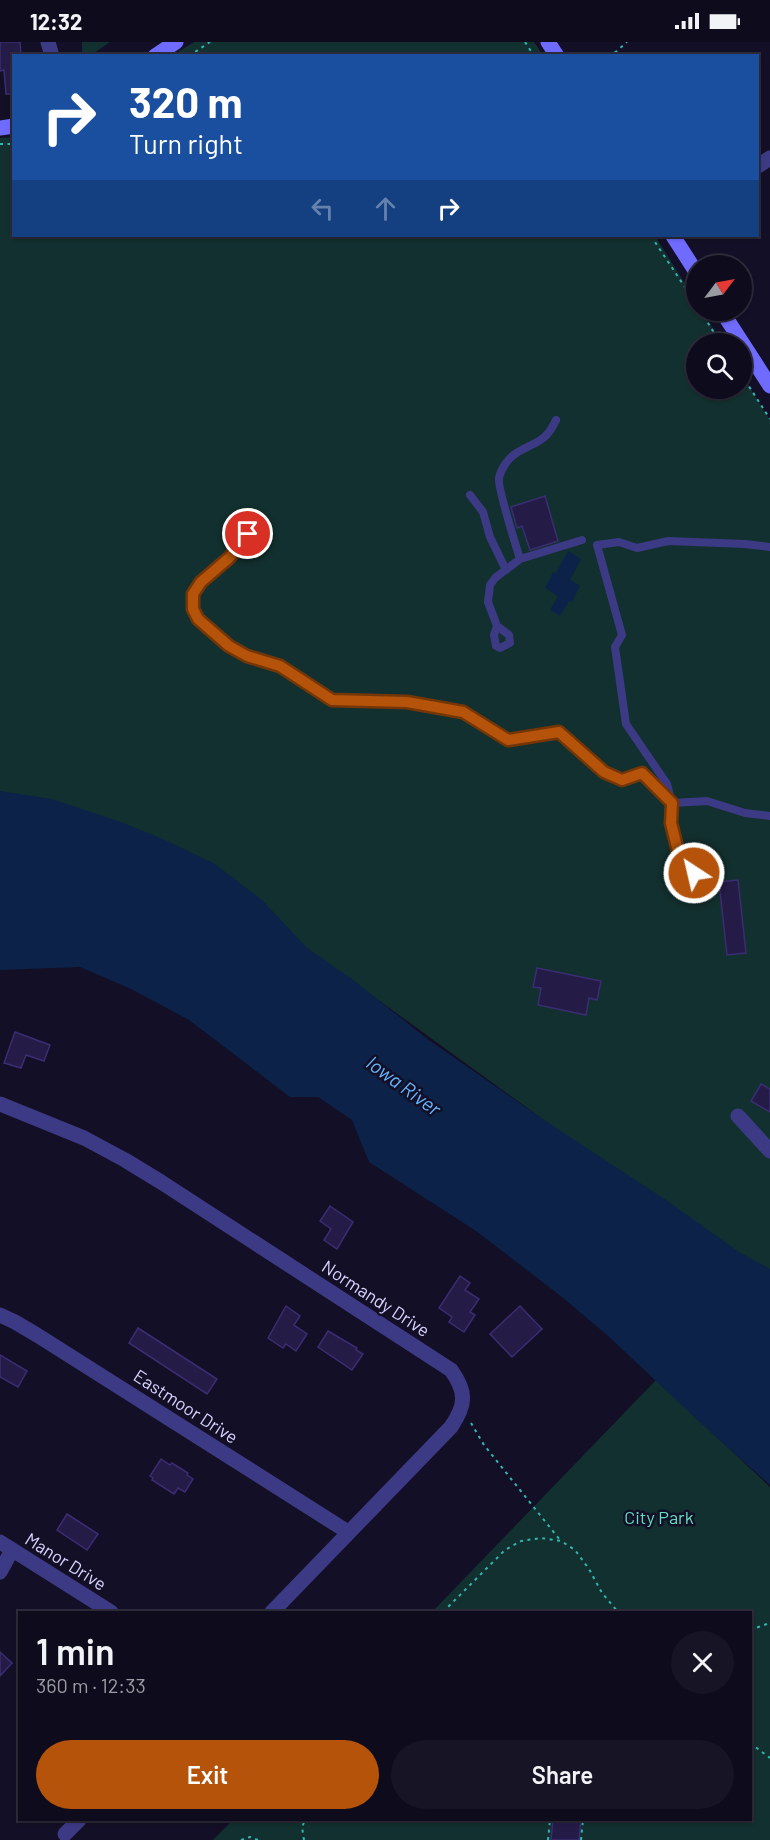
<!DOCTYPE html>
<meta charset="utf-8">
<style>
body{margin:0;font-family:Barlow,sans-serif;background:#171425;color:#f1f3f6;height:100vh;display:flex;flex-direction:column;font-size:22px;white-space:nowrap}
*{box-sizing:border-box;margin:0}
p{font-size:20px;color:#9b9ba3}
.icon{flex:none;width:33px;height:33px;fill:none;stroke:currentColor;stroke-width:2;stroke-linecap:round;stroke-linejoin:round}
.map{position:relative;flex:1;overflow:hidden}
.side{position:absolute;left:18px;top:1569px;width:734px;height:210px;display:flex;flex-direction:column;background:#0e0b1c;border-radius:0px;box-shadow:0 2px 4px #0004,0 0 0 2px #2e2b3b}
.side>*{flex:none}
.guide{position:absolute;left:12px;top:12px;width:747px;height:183px;border-radius:0px;box-shadow:0 2px 4px #0004,0 0 0 2px #2e2b3b;background:#1a4fa0;color:#fff;overflow:hidden}
.needle{width:39px;rotate:58deg}
.controls{position:absolute;left:686px;top:213px;display:grid;gap:12px}
.controls a{display:grid;place-items:center;width:66px;height:66px;border-radius:50%;background:#0e0b1c;box-shadow:0 2px 4px #0004,0 0 0 2px #2e2b3b;font-size:30px}
.pin{position:absolute;display:grid;place-items:center;width:51px;height:51px;color:#fff;margin:-26px;border:3px solid #fff;border-radius:50%;box-shadow:0 2px 6px #0007}
.me{position:absolute;width:66px;margin:-33px;rotate:325deg;stroke-linejoin:round;filter:drop-shadow(0 0 4px #0008)}
.turn{display:flex;align-items:center;gap:21px;height:126px;padding:0 18px;font-size:27px}
.turn .icon{width:78px;height:78px;stroke-width:2.5}
.turn b{display:block;font-size:42px;line-height:51px}
.lanes{display:flex;align-items:center;height:57px;padding:0 18px;background:#0003;justify-content:center;gap:30px;direction:ltr}
.lanes .off{opacity:.35}
.round{display:grid;place-items:center;flex:none;width:63px;height:63px;border-radius:32px;background:#171425}
.headline{display:flex;align-items:center;justify-content:space-between;height:102px;padding:0 18px}
h1{font-size:36px;font-weight:600;line-height:45px}
.action{display:flex;gap:12px;margin-top:auto;padding:12px 18px}
.action a{flex:1;height:69px;border-radius:36px;background:#b45309;color:#fff;font-size:24px;font-weight:600;line-height:69px;text-align:center}
.action a+a{background:#171425;color:#f1f3f6}
.status{display:flex;justify-content:space-between;align-items:center;height:42px;padding:0 30px;background:#0e0b1c;direction:ltr}
.status svg{height:16px;fill:currentColor}
.map>svg:first-child{display:block}
.green{fill:#12302f}
.water{fill:#0c2248}
.building{fill:#241b47;stroke:#3b2d73;stroke-width:1.5}
.lines{fill:none;stroke-linecap:round;stroke-linejoin:round}
.path{stroke:#2fb8b0;stroke-width:2;stroke-dasharray:3 4.5;stroke-linecap:butt}
.lane{stroke:#3d3a85;stroke-width:8}
.street{stroke:#3d3a85;stroke-width:15}
.secondary{stroke:#6f6bff;stroke-width:15}
.route-casing{stroke:#753606;stroke-width:15}
.route{stroke:#b45309;stroke-width:10}
.labels{text-anchor:middle;dominant-baseline:central;stroke-width:5;stroke-linejoin:round;paint-order:stroke}
.street-label{font-size:18px;fill:#d9d4ff;stroke:#130f26}
.park-label{font-size:18px;fill:#5fe0c0;stroke:#130f26}
.water-label{font-size:20px;font-style:italic;fill:#62b6ff;stroke:#130f26}
</style>
<div class="status"><b>12:32</b><svg viewBox="0 0 49 12"><path d="M0 12V9h3v3zM5 12V6h3v6zM10 12V3h3v9zM15 12V0h3v12zM26 1h20v11H26zM47 4h2v5h-2z"/></svg></div>
<div class="map">
<svg width="770" height="1798" viewBox="0 0 770 1798">
<rect width="100%" height="100%" fill="#130f26"/>
<path class="green" d="M 82,0 L 110,0 L 91,13 L 82,14 Z
M 194,0 L 534,0 L 543,13 L 173,13 Z
M 13,95 L 14,194 L 655,194 L 696,259 L 696,268 L 702,269 L 722,301 L 696,302 L 696,346 L 741,346 L 741,331 L 770,378 L 770,1242 L 308,907 L 0,754 L 0,96 Z
M 656,1338 L 770,1445 L 770,1798 L 213,1798 L 233,1778 L 750,1778 L 750,1570 L 432,1570 Z"/>
<path class="water" d="M 568,509 L 581,517 L 570,538 L 580,544 L 572,560 L 569,559 L 560,574 L 550,568 L 558,554 L 545,546 L 553,530 L 556,531 Z
M 0,749 L 52,757 L 121,780 L 165,798 L 215,822 L 262,858 L 308,907 L 352,937 L 426,996 L 547,1080 L 666,1158 L 739,1210 L 770,1227 L 770,1443 L 705,1385 L 607,1293 L 562,1255 L 476,1189 L 369,1120 L 352,1078 L 318,1055 L 290,1055 L 189,978 L 131,947 L 80,925 L 0,928 Z"/>
<path class="building" d="M 0,0 L 20,0 L 21,14 L 14,14 L 14,52 L 6,52 L 4,28 L 0,29 Z
M 545,454 L 558,499 L 530,508 L 522,484 L 517,486 L 511,465 Z
M 738,838 L 746,911 L 727,913 L 719,840 Z
M 537,926 L 601,939 L 597,958 L 589,956 L 586,973 L 538,963 L 541,946 L 533,945 Z
M 15,990 L 50,1003 L 44,1019 L 26,1013 L 21,1026 L 4,1021 Z
M 761,1042 L 770,1047 L 770,1070 L 751,1059 Z
M 330,1164 L 353,1180 L 337,1207 L 324,1198 L 331,1187 L 320,1179 Z
M 460,1234 L 470,1241 L 465,1248 L 479,1257 L 470,1270 L 475,1273 L 464,1290 L 449,1280 L 452,1275 L 439,1266 Z
M 286,1264 L 300,1274 L 294,1283 L 307,1292 L 296,1309 L 286,1302 L 283,1306 L 268,1296 Z
M 520,1264 L 542,1287 L 512,1315 L 490,1292 Z
M 138,1286 L 217,1337 L 207,1352 L 129,1301 Z
M 328,1289 L 357,1306 L 356,1308 L 363,1312 L 352,1328 L 318,1305 Z
M 0,1313 L 27,1329 L 18,1345 L 0,1335 Z
M 161,1417 L 170,1423 L 172,1421 L 188,1431 L 187,1433 L 193,1437 L 185,1450 L 178,1446 L 174,1452 L 152,1438 L 153,1436 L 150,1434 Z
M 67,1472 L 98,1492 L 87,1508 L 57,1488 Z
M 0,1610 L 12,1621 L 0,1634 Z
M 553,1778 L 581,1778 L 579,1798 L 551,1798 Z"/>
<g class="lines">
<path class="path" d="M 525,0 L 534,14
M 189,14 L 210,0
M 608,14 L 617,9 L 627,0
M 0,102 L 14,102
M 651,194 L 696,262
M 700,268 L 721,302
M 741,332 L 770,377
M 471,1381 L 484,1403 L 560,1498
M 443,1570 L 505,1508 L 521,1499 L 541,1496 L 561,1499 L 575,1508 L 589,1527 L 602,1551 L 618,1570
M 750,1588 L 770,1581
M 750,1701 L 770,1716
M 241,1798 L 250,1795 L 258,1798
M 304,1798 L 302,1785 L 305,1778
M 548,1798 L 550,1778
M 581,1798 L 583,1778"/>
<path class="lane" d="M 556,378 C 546,400 537,399 518,410 C 509,415 501,426 499,436 C 497,444 516,504 520,517 L 582,498
M 470,453 L 483,470 L 490,495 L 506,528
M 248,492 L 229,516 L 201,539 L 193,552 L 193,567 L 198,577 L 229,604 L 247,614 L 280,624 L 332,658 L 407,660 L 463,670 L 508,698 L 559,690 L 604,730 L 622,738 L 642,731 L 672,761 L 707,759 L 745,771 L 770,774
M 497,584 L 494,593 L 496,604 L 500,606 L 510,601 L 509,593 L 497,584 L 488,560 L 490,543 L 495,536 L 520,517
M 713,839 L 694,831 L 679,813 L 671,781 L 672,761 L 667,742 L 626,682 L 615,605 L 622,593 L 597,503 L 619,500 L 637,506 L 668,499 L 745,502 L 770,505"/>
<path class="street" d="M 48,0 L 52,14
M 758,124 L 770,116
M 0,1062 L 84,1096 L 125,1118 L 161,1140 L 451,1328 C 467,1350 466,1363 451,1385 L 272,1570
M 738,1074 L 770,1109
M 0,1273 L 15,1280 L 37,1293 L 348,1490
M 0,1500 L 111,1570
M 0,1530 L 12,1508
M 65,1792 L 79,1778"/>
<path class="secondary" d="M 548,0 L 557,14
M 155,14 L 176,0
M 0,86 L 14,84
M 673,194 L 696,230
M 721,268 L 770,344"/>
</g>
<g class="lines">
<g class="route-casing">
<path id="route" d="M 248,492 L 229,516 L 201,540 L 193,552 L 193,567 L 198,577 L 229,604 L 247,614 L 280,624 L 332,658 L 407,660 L 463,670 L 508,698 L 559,690 L 604,730 L 622,738 L 642,731 L 672,761 L 671,781 L 679,813 L 694,831"/>
</g>
<use href="#route" class="route"/>
</g>
<g class="labels">
<g class="street-label">
<text transform="translate(376 1256) rotate(33)">Normandy Drive</text>
<text transform="translate(186 1364) rotate(33)">Eastmoor Drive</text>
<text transform="translate(66 1519) rotate(32)">Manor Drive</text>
</g>
<g class="park-label">
<text x="659" y="1475">City Park</text>
</g>
<g class="water-label">
<text transform="translate(404 1043) rotate(36)">Iowa River</text>
</g>
</g>
</svg>
<div class="controls">
<a><svg class="needle" viewBox="-14 -14 28 28"><path d="M0-13l5 13h-10z" fill="#e53935"/><path d="M0 13l5-13h-10z" fill="#9b9ba3"/></svg></a>
<a><svg class="icon" aria-label="search" viewBox="0 0 24 24"><circle cx="10" cy="10" r="6"/><path d="M15 15l6 6"/></svg></a>
</div>
<div class="pin" style="left:248px;top:492px;background:#d93025"><svg class="icon" aria-label="arrive" viewBox="0 0 24 24"><path d="M6 21V4h12l-3 4 3 4H6"/></svg></div>
<svg class="me" style="left:694px;top:831px" viewBox="-20 -20 40 40"><circle r="17" fill="#b45309" stroke="#fff" stroke-width="3"/><path d="M0-11L8 9 0 5-8 9z" fill="#fff"/></svg>
<div class="guide">
<div class="turn"><svg class="icon" aria-label="right" viewBox="0 0 24 24"><path d="M7 20v-9h11M14 6l5 5-5 5"/></svg><div><b>320 m</b>Turn right</div></div>
<div class="lanes"><svg class="icon off" aria-label="left" viewBox="0 0 24 24"><path d="M17 20v-9H6M10 6l-5 5 5 5"/></svg><svg class="icon off" aria-label="ahead" viewBox="0 0 24 24"><path d="M12 20V5M6 11l6-6 6 6"/></svg><svg class="icon" aria-label="right" viewBox="0 0 24 24"><path d="M7 20v-9h11M14 6l5 5-5 5"/></svg></div>
</div>
<section class="side">
<div class="headline"><div><h1>1 min</h1><p>360 m · 12:33</p></div><a class="round"><svg class="icon" aria-label="close" viewBox="0 0 24 24"><path d="M6 6l12 12M18 6L6 18"/></svg></a></div>
<div class="action"><a>Exit</a><a>Share</a></div>
</section>
</div>
